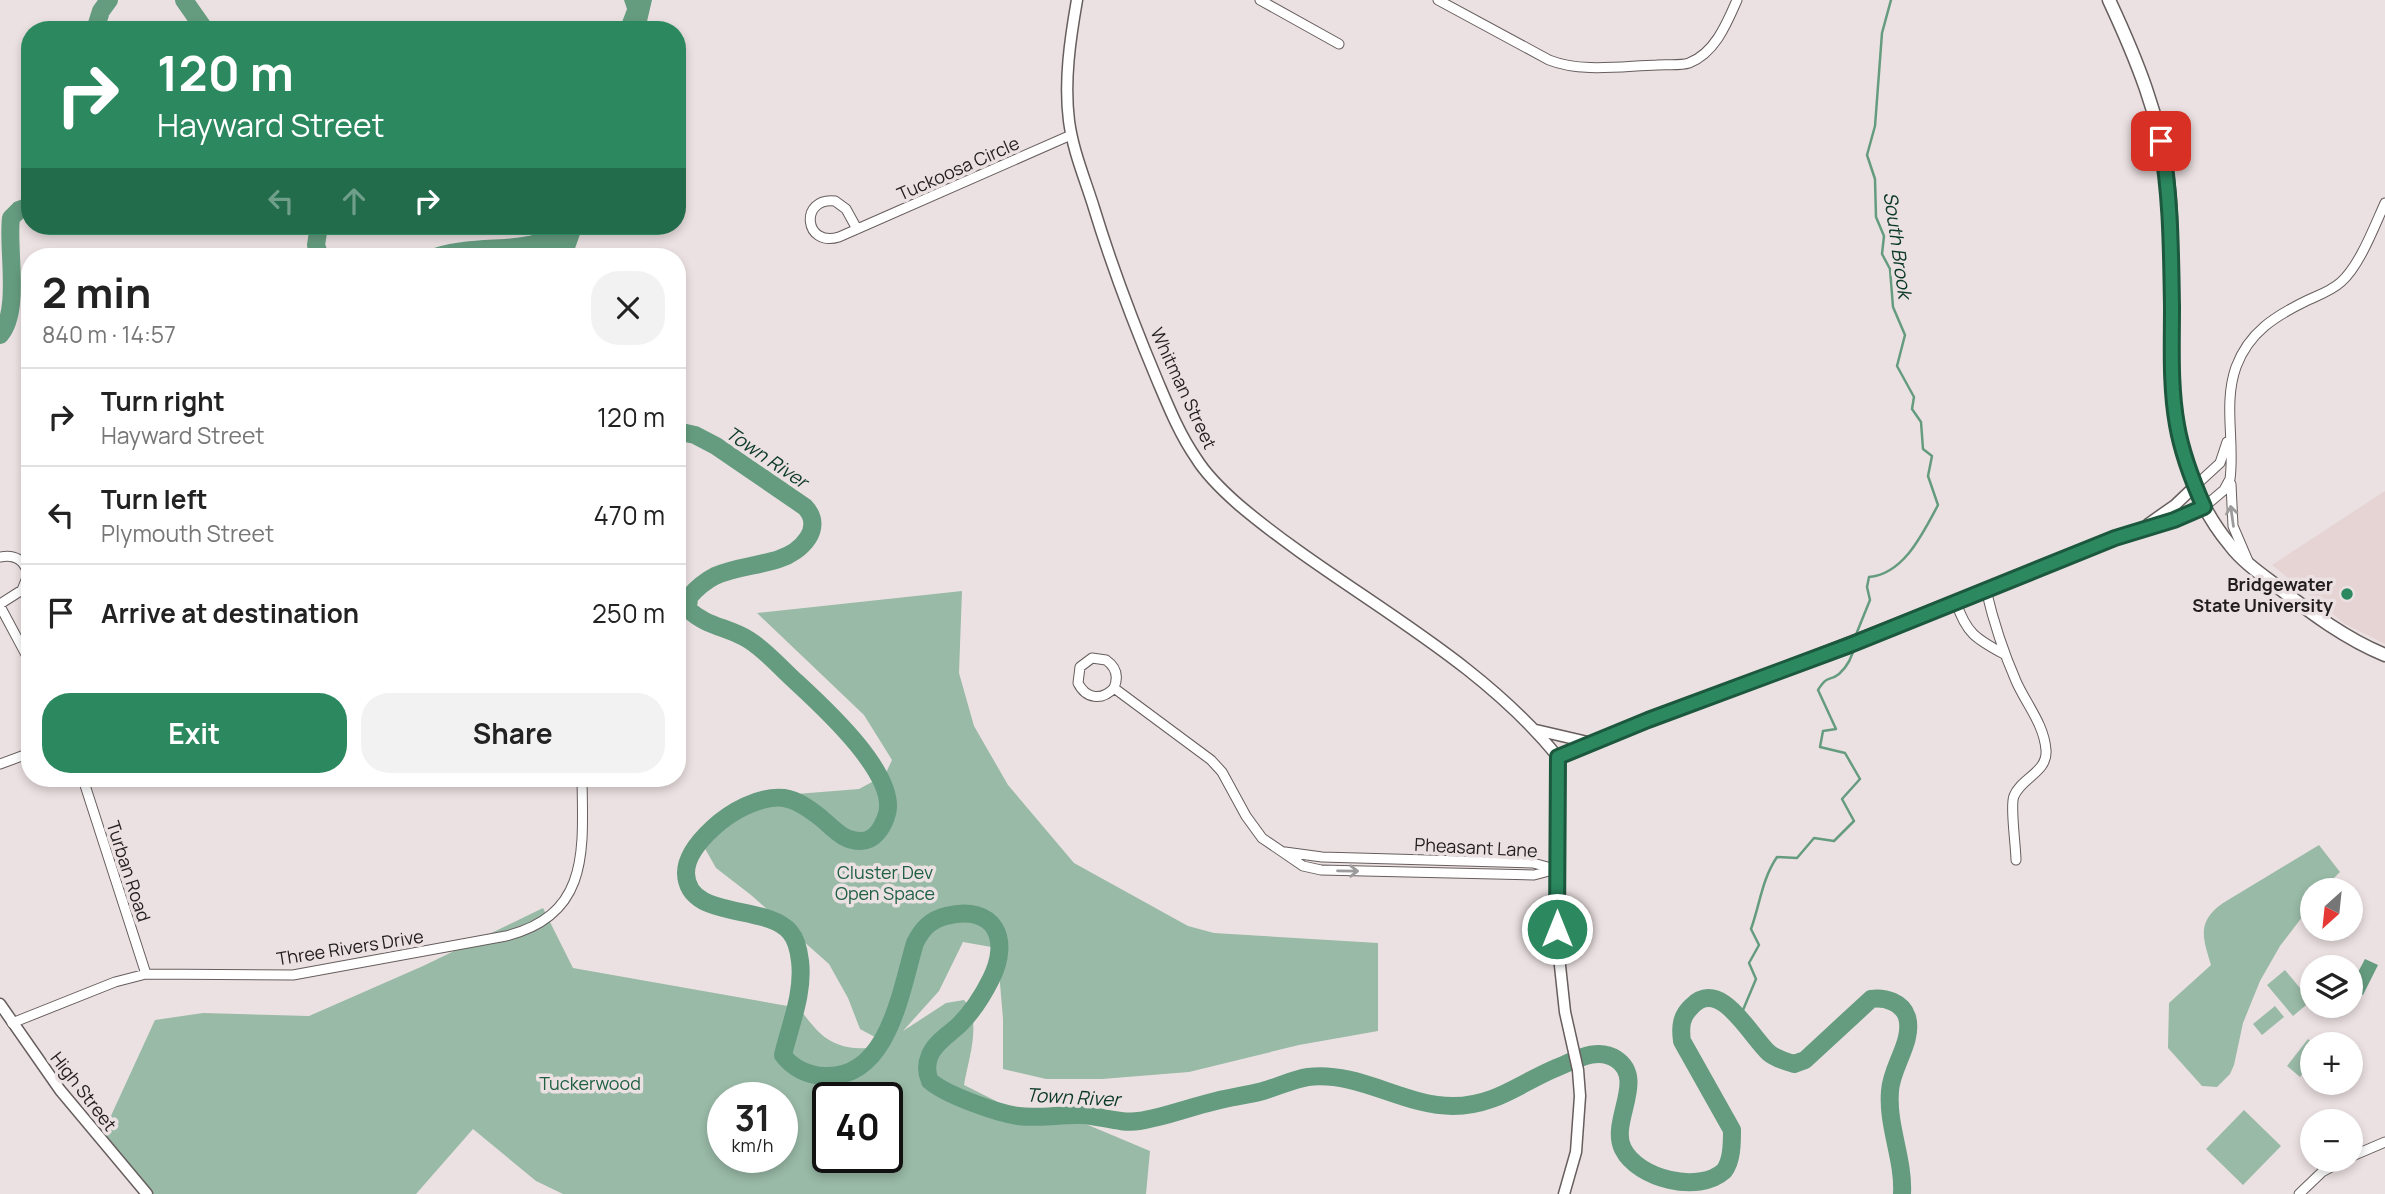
<!DOCTYPE html>
<meta charset="utf-8">
<style>
body{margin:0;font-family:Manrope,sans-serif;background:#f2f2f2;color:#222;height:100vh;display:flex;flex-direction:column;font-size:26px;white-space:nowrap}
*{box-sizing:border-box;margin:0}
p{font-size:23px;color:#767676}
.icon{flex:none;width:38px;height:38px;fill:none;stroke:currentColor;stroke-width:2;stroke-linecap:round;stroke-linejoin:round}
.map{position:relative;flex:1;overflow:hidden}
.panel{position:absolute;left:21px;top:248px;width:665px;height:539px;display:flex;flex-direction:column;background:#fff;border-radius:28px;box-shadow:0 4px 10px #0003}
.panel>*{flex:none}
.guide{position:absolute;left:21px;top:21px;width:665px;height:214px;border-radius:28px;box-shadow:0 4px 10px #0003;background:#2b885f;color:#fff;overflow:hidden}
.needle{width:46px;rotate:207deg}
.controls{position:absolute;left:2300px;top:878px;display:grid;gap:14px}
.controls a{display:grid;place-items:center;width:63px;height:63px;border-radius:50%;background:#fff;box-shadow:0 4px 10px #0003;font-size:35px}
.speed{position:absolute;left:707px;top:1082px;display:flex;gap:14px;font-size:35px;font-weight:700;text-align:center}
.speed>*{display:grid;place-content:center;width:91px;height:91px;border-radius:50%;background:#fff;box-shadow:0 4px 10px #0003;line-height:1}
.speed small{font-size:18px;font-weight:400}
.speed .limit{border:4px solid #111;border-radius:10px;background:#fff;color:#111}
.pin{position:absolute;display:grid;place-items:center;width:60px;height:60px;color:#fff;margin:-30px;border-radius:14px;box-shadow:0 4px 10px #0006}
.me{position:absolute;width:77px;margin:-38px;rotate:0deg;stroke-linejoin:round;filter:drop-shadow(0 0 5px #0008)}
.turn{display:flex;align-items:center;gap:24px;height:147px;padding:0 21px;font-size:32px}
.turn .icon{width:91px;height:91px;stroke-width:2.5}
.turn b{display:block;font-size:49px;line-height:60px}
.lanes{display:flex;align-items:center;height:66px;padding:0 21px;background:#0003;justify-content:center;gap:35px;direction:ltr}
.lanes .off{opacity:.35}
.round{display:grid;place-items:center;flex:none;width:74px;height:74px;border-radius:28px;background:#f2f2f2}
.head{display:flex;align-items:center;justify-content:space-between;height:119px;padding:0 21px}
h1{font-size:42px;font-weight:700;line-height:52px}
.action{display:flex;gap:14px;margin-top:auto;padding:14px 21px}
.action a{flex:1;height:80px;border-radius:28px;background:#2b885f;color:#fff;font-size:28px;font-weight:700;line-height:80px;text-align:center}
.action a+a{background:#f2f2f2;color:#222}
ul{padding:0;list-style:none}
li{display:flex;align-items:center;gap:21px;height:98px;padding:0 21px;border-top:2px solid #e0e0e0}
li div{flex:1}
li b{display:block;font-size:26px}
li em{font-style:normal}
.map>svg:first-child{display:block}
.built{fill:#e6d3d4}
.green{fill:#99baa7;fill-rule:evenodd}
.water{fill:#659c7f}
.lines{fill:none;stroke-linecap:round;stroke-linejoin:round}
.stream{stroke:#659c7f;stroke-width:2.5}
.river{stroke:#659c7f;stroke-width:18}
.minor-casing{stroke:#675e5e;stroke-width:11}
.tertiary-casing{stroke:#675e5e;stroke-width:13}
.secondary-casing{stroke:#675e5e;stroke-width:15}
.minor{stroke:#fff;stroke-width:9}
.tertiary{stroke:#fff;stroke-width:10}
.secondary{stroke:#fff;stroke-width:12}
.oneway{stroke:#9c9a9a}
.route-casing{stroke:#1c583e;stroke-width:18}
.route{stroke:#2b885f;stroke-width:12}
.poi-dot{fill:#2b885f;stroke:#ece1e2;stroke-width:2.5}
.labels{text-anchor:middle;dominant-baseline:central;stroke-width:7;stroke-linejoin:round;paint-order:stroke}
.street-label{font-size:18px;fill:#221e1e;stroke:#ece1e2}
.poi-label{font-size:18px;font-weight:bold;fill:#221e1e;stroke:#ece1e2;text-anchor:end}
.park-label{font-size:18px;fill:#1f6043;stroke:#ece1e2}
.water-label{font-size:19px;font-style:italic;fill:#0a3925;stroke:#ece1e2}
</style>
<div class="map">
<svg width="2385" height="1194" viewBox="0 0 2385 1194">
<rect width="100%" height="100%" fill="#ece1e2"/>
<path class="built" d="M 2385,491 L 2385,644 L 2345,624 L 2272,565 Z"/>
<path class="green" d="M 962,591 L 959,673 L 974,726 L 1008,785 L 1074,863 L 1188,926 L 1214,933 L 1378,943 L 1378,1031 L 1299,1045 L 1189,1072 L 1102,1079 L 1046,1079 L 1003,1069 L 1003,1019 L 997,948 L 963,942 L 939,991 L 903,1031 L 946,1003 L 964,1000 C 983,1020 968,1060 964,1085 L 1006,1106 L 1081,1122 L 1150,1151 L 1146,1194 L 563,1194 L 536,1181 L 473,1129 L 416,1194 L 148,1194 L 98,1144 L 155,1020 L 203,1013 L 309,1016 L 423,966 L 543,908 L 573,968 L 799,1008 C 806,1017 813,1027 821,1034 C 837,1049 866,1053 884,1042 L 860,1029 L 848,998 L 829,964 L 751,895 L 716,868 L 699,838 L 715,817 L 747,798 L 859,789 L 885,775 L 892,760 L 864,715 L 757,613 ZM 723,1097 L 782,1097 L 782,1157 L 723,1157 ZM 828,1097 L 887,1097 L 887,1157 L 828,1157 Z
M 2319,845 L 2340,872 L 2321,891 L 2312,891 L 2312,904 L 2280,946 L 2260,981 L 2243,1023 L 2234,1065 L 2230,1074 L 2217,1087 L 2202,1086 L 2168,1048 L 2169,1003 L 2211,965 C 2203,938 2196,922 2223,903 Z
M 2285,970 L 2311,1001 L 2293,1016 L 2267,985 Z
M 2275,1006 L 2284,1017 L 2262,1035 L 2253,1024 Z
M 2308,1039 L 2315,1045 L 2312,1045 L 2312,1062 L 2300,1077 L 2287,1066 Z
M 2244,1110 L 2281,1146 L 2243,1185 L 2206,1149 Z"/>
<path class="water" d="M 624,0 L 652,0 L 645,30 L 619,30 L 627,9 Z
M 533,226 L 583,226 L 573,254 L 568,257 L 542,257 L 530,243 Z
M 2365,959 L 2378,965 L 2363,995 L 2350,987 Z"/>
<g class="lines">
<path class="stream" d="M 1855,637 L 1870,600 L 1867,587 L 1869,577 C 1904,574 1923,533 1938,505 L 1928,476 L 1932,456 L 1923,449 L 1921,422 L 1912,409 L 1914,397 L 1897,366 L 1905,335 L 1893,307 L 1890,269 L 1882,254 L 1884,236 L 1876,217 L 1875,179 L 1867,155 L 1875,126 L 1882,33 L 1891,0
M 1737,1015 L 1743,1010 L 1756,979 L 1749,963 L 1759,945 L 1751,929 C 1760,904 1762,879 1777,857 L 1797,858 L 1814,838 L 1834,841 L 1854,821 L 1842,799 L 1860,779 L 1845,753 L 1820,747 L 1823,731 L 1836,729 L 1818,690 C 1828,674 1829,682 1839,674 C 1848,666 1853,655 1855,644"/>
<path class="river" d="M 184,0 L 205,30
M 95,30 L 101,11 L 109,0
M 319,226 L 316,245 L 320,257
M 435,257 C 458,250 481,249 505,248 C 522,247 537,243 554,242
M 0,335 C 21,311 7,248 11,218 L 19,210 L 30,206
M 677,431 L 695,435 L 716,446 L 805,507 C 825,528 801,552 779,559 C 758,566 735,567 715,576 C 705,581 696,589 689,597 L 688,609 C 706,627 729,627 749,640 C 765,650 779,666 793,679 C 820,704 902,777 886,817 C 882,828 874,841 861,841 C 843,841 834,829 821,818 C 811,810 798,800 784,798 C 760,795 730,812 713,828 C 701,839 686,856 686,873 C 687,921 766,903 790,932 C 796,939 799,952 800,961 C 804,993 790,1025 783,1055 C 792,1068 809,1076 825,1076 C 889,1079 901,989 915,943 C 922,929 930,920 946,916 C 995,904 1011,939 991,979 C 983,995 972,1012 960,1024 C 950,1034 936,1041 930,1055 C 926,1064 926,1072 930,1081 C 946,1095 997,1113 1018,1116 C 1039,1119 1061,1114 1082,1115 C 1101,1116 1120,1124 1139,1121 C 1165,1117 1190,1107 1216,1101 C 1232,1097 1248,1095 1263,1091 C 1277,1087 1294,1079 1308,1077 C 1360,1071 1403,1106 1453,1106 C 1495,1106 1520,1083 1556,1068 C 1574,1061 1597,1046 1616,1059 C 1647,1079 1609,1122 1623,1149 C 1638,1179 1699,1194 1724,1171 C 1732,1161 1732,1143 1732,1130 L 1682,1041 C 1680,1027 1681,1016 1692,1006 C 1721,977 1750,1036 1769,1053 C 1776,1059 1785,1061 1794,1064 L 1805,1060 L 1871,999 C 1885,997 1902,1002 1907,1017 C 1914,1041 1891,1067 1890,1091 C 1887,1126 1904,1159 1902,1194"/>
<g class="minor-casing">
<path id="minor" d="M 1260,0 L 1339,44
M 1438,0 L 1549,60 C 1582,73 1622,66 1657,65 C 1666,64 1680,66 1689,63 C 1715,53 1727,23 1737,0
M 857,229 L 846,209 L 835,201 C 799,197 804,248 839,237 L 1071,135
M 2231,484 L 2233,526 L 2248,561
M 2195,486 L 2220,463 L 2227,442
M 2204,507 L 2224,490 L 2230,479 C 2235,442 2223,404 2236,367 C 2249,332 2275,316 2308,300 C 2319,295 2331,291 2341,282 C 2360,265 2374,227 2385,203
M 0,557 C 15,554 25,560 28,575 L 22,590 L 0,604
M 1986,590 C 1994,624 2002,649 2016,681 C 2026,704 2044,724 2046,750 C 2048,772 2021,778 2014,796 C 2010,805 2016,848 2016,860
M 1956,602 C 1966,633 1976,639 2004,654
M 0,606 L 30,662
M 1114,688 C 1119,676 1116,667 1106,660 L 1092,658 L 1080,667 L 1078,683 C 1086,699 1102,701 1114,688 L 1211,760 L 1222,772 L 1246,816 L 1262,838 L 1303,866 L 1321,870 L 1534,875 L 1557,869
M 0,764 L 30,753
M 83,779 L 146,974
M 1285,852 L 1322,857 L 1533,863 L 1555,869
M 12,1023 L 115,982 L 146,974 L 293,975 L 506,936 C 590,915 583,850 582,779
M 2350,1157 L 2385,1142
M 2299,1194 L 2322,1172 L 2344,1160"/>
</g>
<g class="tertiary-casing">
<path id="tertiary" d="M 1077,0 C 1070,40 1064,81 1069,121 C 1073,151 1085,179 1094,208 C 1112,267 1134,325 1158,382 C 1169,408 1180,435 1196,458 C 1207,476 1223,491 1239,505 C 1342,592 1472,651 1558,757
M 2148,524 L 2175,505 L 2195,486
M 1536,730 L 1592,743
M 0,1004 L 60,1090 L 147,1194
M 1564,1194 L 1576,1152 L 1580,1096 L 1578,1070 L 1565,1012 L 1558,947 L 1558,757 L 2115,538 L 2182,517 L 2204,507"/>
</g>
<g class="secondary-casing">
<path id="secondary" d="M 2109,0 C 2136,58 2160,116 2168,181 C 2182,303 2144,442 2230,545 C 2243,562 2261,574 2278,587 C 2311,613 2346,639 2385,655"/>
</g>
<use href="#minor" class="minor"/>
<use href="#tertiary" class="tertiary"/>
<use href="#secondary" class="secondary"/>
</g>
<defs><path id="oneway-shaft" d="M-6 0H5M1.5-3L5.5 0L1.5 3" fill="none" stroke-width="1.6" stroke-linecap="round" stroke-linejoin="round" transform="scale(1.75)"/></defs>
<g class="oneway">
<use href="#oneway-shaft" transform="translate(2232 516) rotate(-98)"/>
<use href="#oneway-shaft" transform="translate(1348 871) rotate(1)"/>
</g>
<g class="lines">
<g class="route-casing">
<path id="route" d="M 1557,929 L 1558,757 L 1648,720 L 1850,645 L 2115,538 L 2174,520 L 2204,507 C 2192,480 2182,454 2177,425 C 2170,386 2172,346 2172,307 C 2171,251 2171,195 2161,141"/>
</g>
<use href="#route" class="route"/>
</g>
<circle class="poi-dot" cx="2347" cy="594" r="7"/>
<g class="labels">
<g class="street-label">
<text transform="translate(958 168) rotate(-24)">Tuckoosa Circle</text>
<text transform="translate(1184 388) rotate(65)">Whitman Street</text>
<text transform="translate(1476 847) rotate(3)">Pheasant Lane</text>
<text transform="translate(129 871) rotate(72)">Turban Road</text>
<text transform="translate(350 947) rotate(-9)">Three Rivers Drive</text>
<text transform="translate(84 1091) rotate(52)">High Street</text>
</g>
<g class="poi-label">
<text x="2333" y="584">Bridgewater<tspan x="2333" dy="21">State University</tspan></text>
</g>
<g class="park-label">
<text x="885" y="872">Cluster Dev<tspan x="885" dy="21">Open Space</tspan></text>
<text x="590" y="1083">Tuckerwood</text>
</g>
<g class="water-label">
<text transform="translate(1898 245) rotate(82)">South Brook</text>
<text transform="translate(767 457) rotate(34)">Town River</text>
<text transform="translate(1073 1097) rotate(3)">Town River</text>
</g>
</g>
</svg>
<div class="controls">
<a><svg class="needle" viewBox="-14 -14 28 28"><path d="M0-13l5 13h-10z" fill="#e53935"/><path d="M0 13l5-13h-10z" fill="#767676"/></svg></a>
<a><svg class="icon" aria-label="layers" viewBox="0 0 24 24"><path d="M12 4l9 5-9 5-9-5zM3 14l9 5 9-5"/></svg></a>
<a>+</a>
<a>−</a>
</div>
<div class="speed"><div>31<small>km/h</small></div><div class="limit">40</div></div>
<div class="pin" style="left:2161px;top:141px;background:#d93025"><svg class="icon" aria-label="arrive" viewBox="0 0 24 24"><path d="M6 21V4h12l-3 4 3 4H6"/></svg></div>
<svg class="me" style="left:1557px;top:929px" viewBox="-20 -20 40 40"><circle r="17" fill="#2b885f" stroke="#fff" stroke-width="3"/><path d="M0-11L8 9 0 5-8 9z" fill="#fff"/></svg>
<div class="guide">
<div class="turn"><svg class="icon" aria-label="right" viewBox="0 0 24 24"><path d="M7 20v-9h11M14 6l5 5-5 5"/></svg><div><b>120 m</b>Hayward Street</div></div>
<div class="lanes"><svg class="icon off" aria-label="left" viewBox="0 0 24 24"><path d="M17 20v-9H6M10 6l-5 5 5 5"/></svg><svg class="icon off" aria-label="ahead" viewBox="0 0 24 24"><path d="M12 20V5M6 11l6-6 6 6"/></svg><svg class="icon" aria-label="right" viewBox="0 0 24 24"><path d="M7 20v-9h11M14 6l5 5-5 5"/></svg></div>
</div>
<section class="panel">
<div class="head"><div><h1>2 min</h1><p>840 m · 14:57</p></div><a class="round"><svg class="icon" aria-label="close" viewBox="0 0 24 24"><path d="M6 6l12 12M18 6L6 18"/></svg></a></div>
<ul>
<li><svg class="icon" aria-label="right" viewBox="0 0 24 24"><path d="M7 20v-9h11M14 6l5 5-5 5"/></svg><div><b>Turn right</b><p>Hayward Street</p></div><em>120 m</em></li>
<li><svg class="icon" aria-label="left" viewBox="0 0 24 24"><path d="M17 20v-9H6M10 6l-5 5 5 5"/></svg><div><b>Turn left</b><p>Plymouth Street</p></div><em>470 m</em></li>
<li><svg class="icon" aria-label="arrive" viewBox="0 0 24 24"><path d="M6 21V4h12l-3 4 3 4H6"/></svg><div><b>Arrive at destination</b></div><em>250 m</em></li>
</ul>
<div class="action"><a>Exit</a><a>Share</a></div>
</section>
</div>
